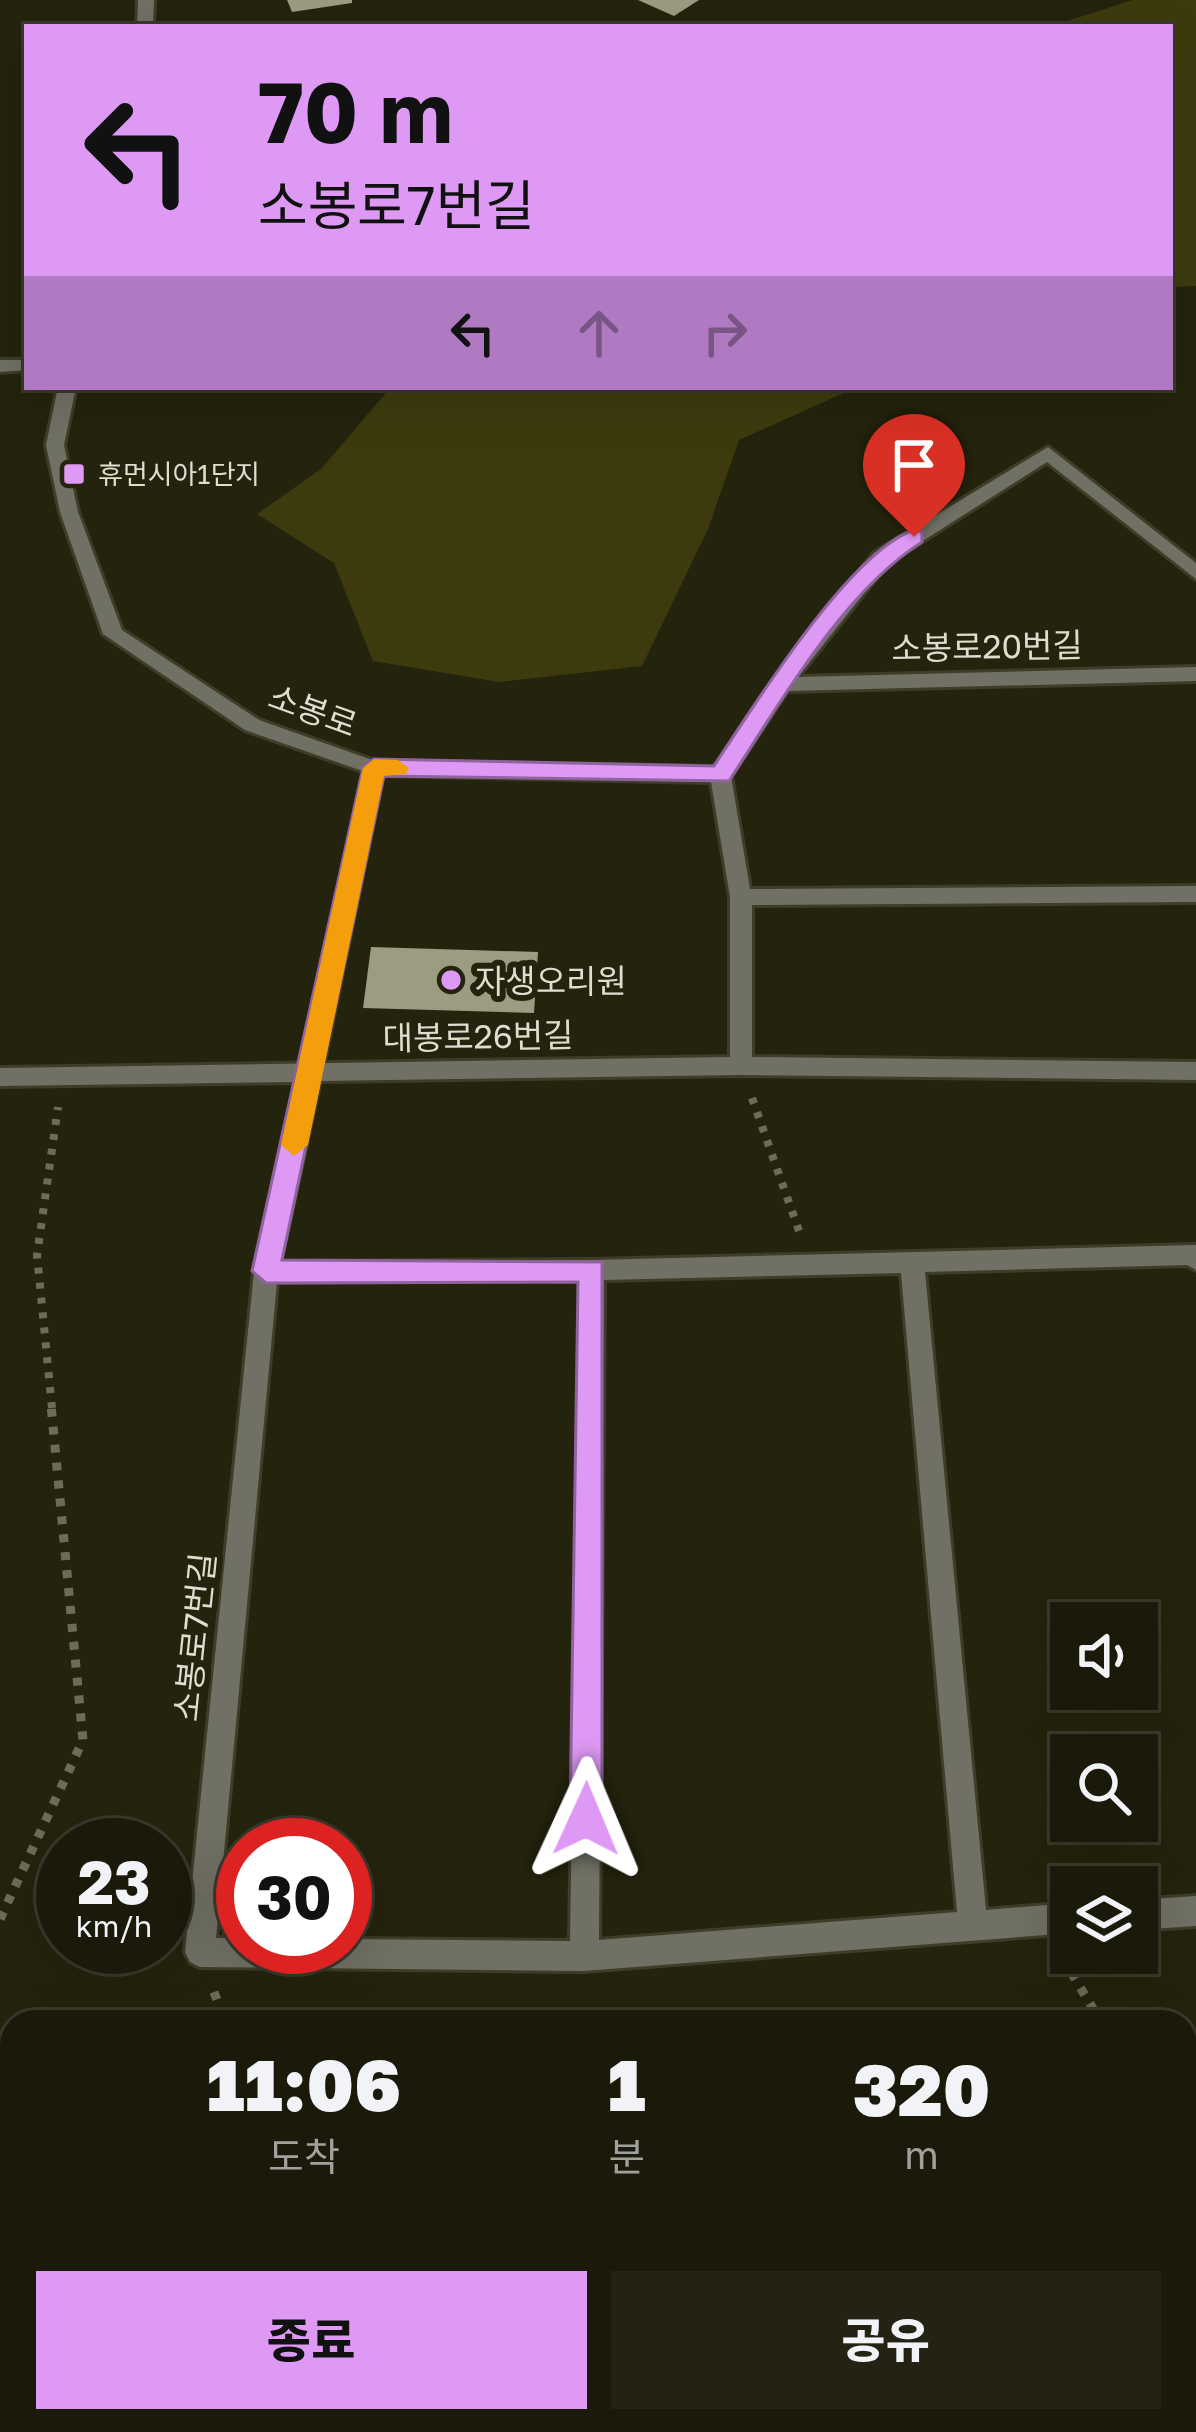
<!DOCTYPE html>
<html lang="ko">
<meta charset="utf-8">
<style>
body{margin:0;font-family:"Golos Text","Noto Sans KR",sans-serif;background:#242313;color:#f1f3f6;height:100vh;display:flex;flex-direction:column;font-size:45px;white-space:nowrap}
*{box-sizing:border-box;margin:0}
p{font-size:39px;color:#a0a19c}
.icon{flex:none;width:66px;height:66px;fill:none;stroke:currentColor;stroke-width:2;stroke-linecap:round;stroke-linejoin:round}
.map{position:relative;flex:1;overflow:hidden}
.sheet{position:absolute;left:0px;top:2010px;width:1197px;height:423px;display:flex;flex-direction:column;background:#1b1a0a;border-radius:36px 36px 0 0;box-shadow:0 12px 48px #0002,0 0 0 3px #39382b}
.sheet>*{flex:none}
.hud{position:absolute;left:24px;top:24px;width:1149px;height:366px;border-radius:0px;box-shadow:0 12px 48px #0002,0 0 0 3px #39382b;background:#dd99f4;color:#111;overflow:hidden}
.fabs{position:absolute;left:1050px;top:1602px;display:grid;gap:24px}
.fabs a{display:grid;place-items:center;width:108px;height:108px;border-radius:0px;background:#1b1a0a;box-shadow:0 12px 48px #0002,0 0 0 3px #39382b;font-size:60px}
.speed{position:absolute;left:36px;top:1818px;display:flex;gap:24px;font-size:60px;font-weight:700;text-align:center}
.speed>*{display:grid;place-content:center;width:156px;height:156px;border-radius:50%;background:#1b1a0a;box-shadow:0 12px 48px #0002,0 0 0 3px #39382b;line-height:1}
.speed small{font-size:30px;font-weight:400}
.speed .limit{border:18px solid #d22;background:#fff;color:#111}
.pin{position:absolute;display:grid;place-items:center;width:102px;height:102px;color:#fff;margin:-123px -51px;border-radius:50% 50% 50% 0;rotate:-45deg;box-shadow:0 0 12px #0007}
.pin .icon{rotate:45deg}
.me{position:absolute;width:132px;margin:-66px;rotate:1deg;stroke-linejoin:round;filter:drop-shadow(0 0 9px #0008)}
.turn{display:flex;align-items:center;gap:42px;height:252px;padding:0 36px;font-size:54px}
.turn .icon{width:156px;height:156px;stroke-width:2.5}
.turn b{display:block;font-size:84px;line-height:102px}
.lanes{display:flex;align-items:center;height:114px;padding:0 36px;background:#0003;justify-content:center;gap:60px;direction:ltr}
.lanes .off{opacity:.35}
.eta{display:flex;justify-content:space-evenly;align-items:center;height:204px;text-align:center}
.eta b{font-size:72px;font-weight:800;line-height:84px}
.button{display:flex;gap:24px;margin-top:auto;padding:24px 36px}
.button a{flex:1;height:138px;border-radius:0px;background:#dd99f4;color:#111;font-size:48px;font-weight:800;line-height:138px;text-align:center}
.button a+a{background:#242313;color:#f1f3f6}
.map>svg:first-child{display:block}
.green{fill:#3d3b0e}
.building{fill:#9c9c82}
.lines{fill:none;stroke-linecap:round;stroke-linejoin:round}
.street-casing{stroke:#3e3d28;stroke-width:6}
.secondary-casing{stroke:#3e3d28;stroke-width:6}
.path-far1{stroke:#6d6c5a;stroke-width:8;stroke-dasharray:6 9;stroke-linecap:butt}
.path{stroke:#6d6c5a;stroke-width:9;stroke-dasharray:8 10;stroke-linecap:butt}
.street{fill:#707065;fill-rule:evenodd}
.secondary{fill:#9d9d8b;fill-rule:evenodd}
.route{fill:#dd99f4;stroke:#90639f;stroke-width:3}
.slow{fill:#f59e0b}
.poi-dot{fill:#dd99f4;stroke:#24230d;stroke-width:4.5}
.labels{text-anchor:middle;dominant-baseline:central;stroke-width:12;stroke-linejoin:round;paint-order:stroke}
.far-poi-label{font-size:27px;fill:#ddddd0;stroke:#24230d;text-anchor:start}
.street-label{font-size:33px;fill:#ddddd0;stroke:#24230d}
.poi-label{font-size:33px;fill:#ddddd0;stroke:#24230d;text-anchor:start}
</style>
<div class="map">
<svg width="1196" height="2432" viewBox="0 0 1196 2432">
<rect width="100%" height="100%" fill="#24230d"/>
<path class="green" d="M 1133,0 L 1196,0 L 1196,286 L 1170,287 L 1170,27 L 1048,27 Z
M 391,387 L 857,387 L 739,440 L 708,529 L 642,666 L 499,682 L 373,661 L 334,563 L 257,514 L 321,469 Z"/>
<path class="building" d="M 287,0 L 352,0 L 352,3 L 292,12 Z
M 638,0 L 699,0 L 674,16 Z
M 371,947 L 538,952 L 534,1013 L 363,1008 Z"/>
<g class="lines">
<g class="street-casing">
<path id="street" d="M 138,0 L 154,0 L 153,27 L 137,27 Z
M 0,360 L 27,360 L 27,370 L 0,372 Z
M 58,387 L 76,387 L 64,445 L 78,512 L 122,630 L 259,720 L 375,761 L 714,767 L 774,679 L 874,553 L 1048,447 L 1196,563 L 1196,579 L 1047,462 L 888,563 L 798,677 L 1196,667 L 1196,681 L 787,691 L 731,776 L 750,889 L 1196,886 L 1196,902 L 752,905 L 752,1057 L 1196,1062 L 1196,1080 L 741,1075 L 320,1081 L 280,1262 L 592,1260 L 1196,1245 L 1196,1270 L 1187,1265 L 925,1272 L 986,1910 L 1071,1903 L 1071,1933 L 584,1971 L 200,1967 L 190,1962 L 185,1952 L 254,1272 L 297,1082 L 0,1086 L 0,1068 L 730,1057 L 730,897 L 711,782 L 374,775 L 245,730 L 103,634 L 60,512 L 46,445 ZM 901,1273 L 957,1912 L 599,1940 L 604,1280 ZM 580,1280 L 570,1941 L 345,1939 L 345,1947 L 243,1947 L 243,1938 L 216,1938 L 277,1282 Z
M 1196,1896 L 1196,1926 L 1137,1930 L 1137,1900 Z"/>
</g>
<g class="secondary-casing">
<path id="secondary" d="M 374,761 L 384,768 L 322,1072 L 311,1081 L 300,1072 L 364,768 Z
M 1185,2202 L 1196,2202 L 1196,2234 L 1185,2234 Z
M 12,2244 L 12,2276 L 0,2277 L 0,2245 Z"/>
</g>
<path class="path-far1" d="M 752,1098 L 799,1231
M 52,1408 L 37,1255 L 58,1107"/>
<path class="path" d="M 0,1919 L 83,1740 L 51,1405
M 1062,1957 L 1101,2022
M 214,1992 L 225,2022"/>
<use href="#street" class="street"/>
<use href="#secondary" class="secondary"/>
</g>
<path class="route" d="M 914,530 L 922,532 L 922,542 C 843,592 780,703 729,781 L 384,776 L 282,1260 L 602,1262 L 602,1819 L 597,1830 L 586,1835 L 574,1830 L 570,1819 L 578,1282 L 266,1283 L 252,1271 L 363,768 L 374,759 L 714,766 C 753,707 850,551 914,530 Z"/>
<path class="slow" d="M 398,760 L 409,768 L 406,774 L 384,776 L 308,1145 L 294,1156 L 281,1145 L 363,768 L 374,759 Z"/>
<g class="poi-dot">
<rect x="62" y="462" width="24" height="24" rx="6"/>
<circle cx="451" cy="980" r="12"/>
</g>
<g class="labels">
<g class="far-poi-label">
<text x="98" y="474">휴먼시아1단지</text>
</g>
<g class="street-label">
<text transform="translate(987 646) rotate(-1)">소봉로20번길</text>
<text transform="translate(313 710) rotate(20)">소봉로</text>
<text transform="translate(478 1036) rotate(-1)">대봉로26번길</text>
<text transform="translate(194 1637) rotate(-84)">소봉로7번길</text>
</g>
<g class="poi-label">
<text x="475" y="980">자생오리원</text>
</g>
</g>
</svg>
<div class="fabs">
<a><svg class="icon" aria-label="sound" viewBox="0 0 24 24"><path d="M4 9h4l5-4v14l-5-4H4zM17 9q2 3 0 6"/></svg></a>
<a><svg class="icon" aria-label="search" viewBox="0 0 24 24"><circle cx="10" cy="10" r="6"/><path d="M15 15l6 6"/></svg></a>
<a><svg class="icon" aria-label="layers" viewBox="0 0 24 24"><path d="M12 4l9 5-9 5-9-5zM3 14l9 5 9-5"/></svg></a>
</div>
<div class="speed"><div>23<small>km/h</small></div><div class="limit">30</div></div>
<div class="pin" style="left:914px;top:537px;background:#d93025"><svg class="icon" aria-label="arrive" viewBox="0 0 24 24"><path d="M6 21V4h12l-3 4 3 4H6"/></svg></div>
<svg class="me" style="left:586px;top:1819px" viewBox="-20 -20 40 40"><path d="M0-17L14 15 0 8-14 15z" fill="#dd99f4" stroke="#fff" stroke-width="4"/></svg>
<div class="hud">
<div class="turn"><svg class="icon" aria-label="left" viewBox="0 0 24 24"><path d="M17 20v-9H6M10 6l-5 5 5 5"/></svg><div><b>70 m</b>소봉로7번길</div></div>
<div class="lanes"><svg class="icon" aria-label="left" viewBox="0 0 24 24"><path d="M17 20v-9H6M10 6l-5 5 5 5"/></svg><svg class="icon off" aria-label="ahead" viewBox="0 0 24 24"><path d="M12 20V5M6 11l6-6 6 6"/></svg><svg class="icon off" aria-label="right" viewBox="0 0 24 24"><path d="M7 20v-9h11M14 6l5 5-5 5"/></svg></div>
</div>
<section class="sheet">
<div class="eta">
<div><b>11:06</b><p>도착</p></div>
<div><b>1</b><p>분</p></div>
<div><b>320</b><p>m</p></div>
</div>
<div class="button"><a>종료</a><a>공유</a></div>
</section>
</div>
